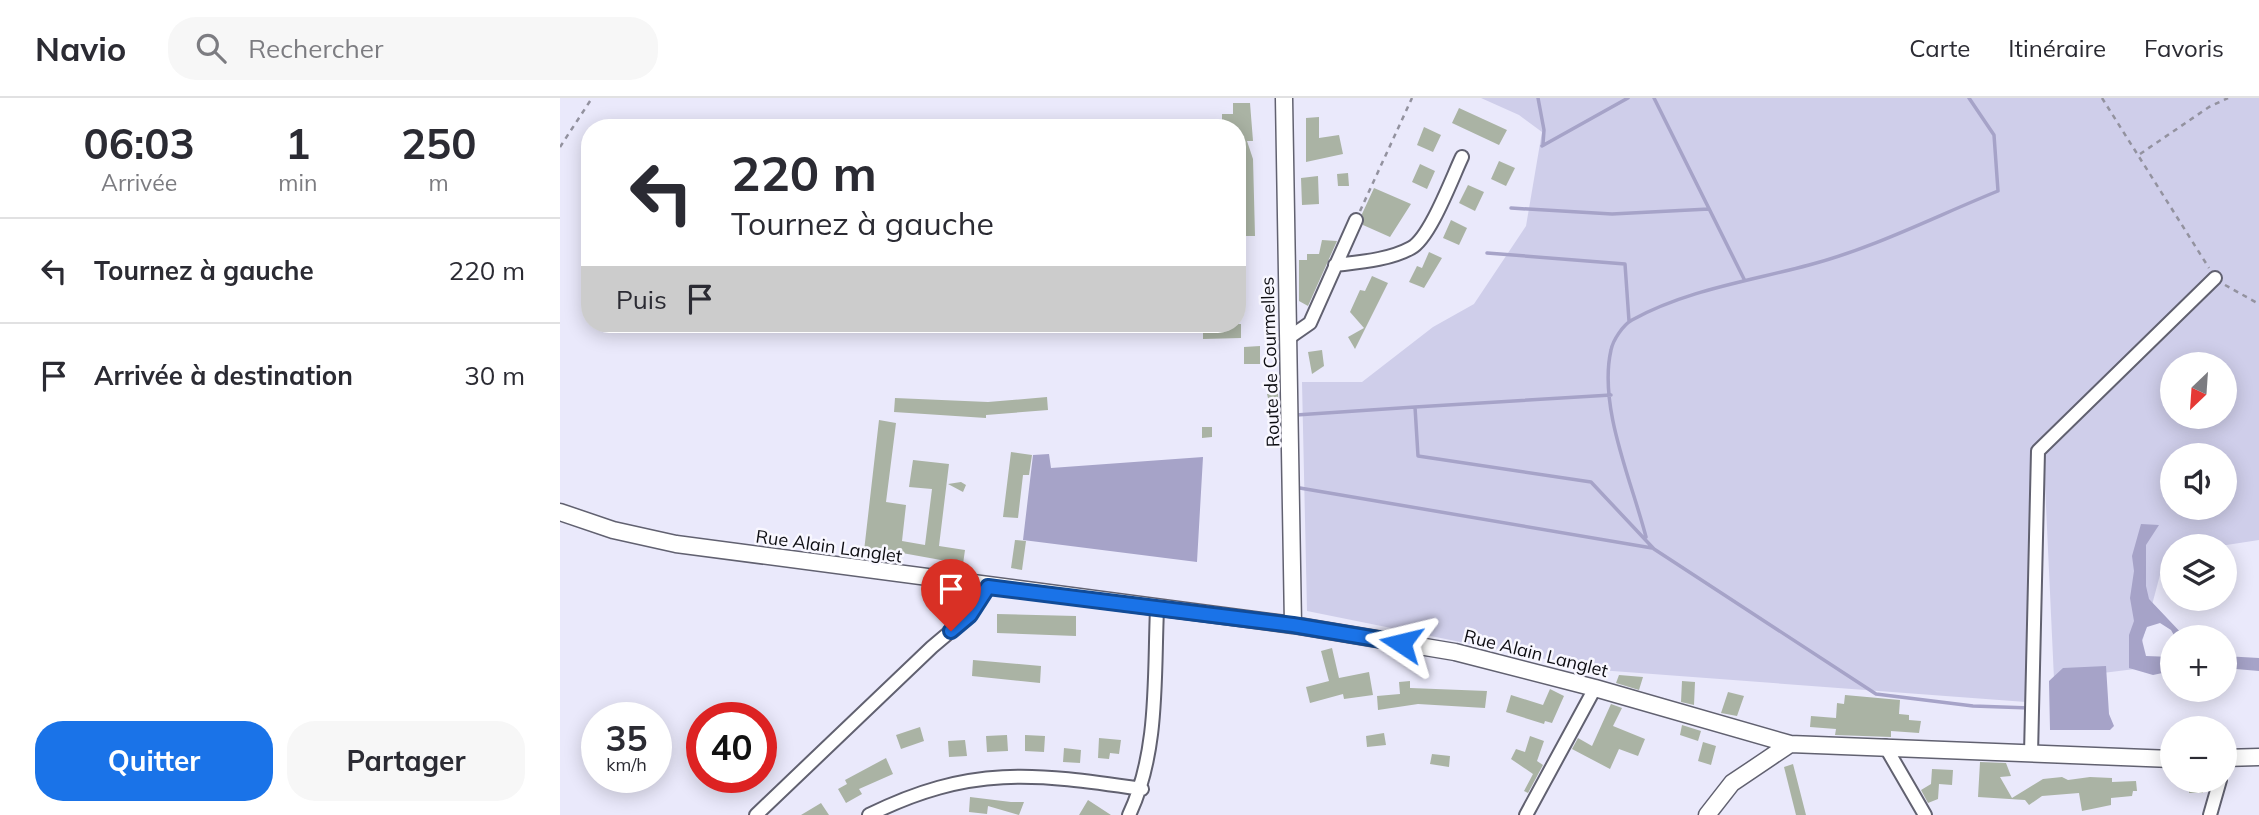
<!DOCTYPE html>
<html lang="fr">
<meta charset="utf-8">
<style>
body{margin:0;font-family:Mulish,sans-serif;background:#f7f7f7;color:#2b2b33;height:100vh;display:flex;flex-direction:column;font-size:26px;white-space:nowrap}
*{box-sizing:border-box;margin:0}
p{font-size:23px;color:#7c7c81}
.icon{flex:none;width:38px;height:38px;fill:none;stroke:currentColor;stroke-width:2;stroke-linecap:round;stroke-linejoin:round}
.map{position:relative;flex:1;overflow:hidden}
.side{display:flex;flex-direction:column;background:#fff;width:560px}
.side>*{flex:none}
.hud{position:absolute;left:21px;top:21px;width:665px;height:214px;border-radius:28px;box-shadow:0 4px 18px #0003;background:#fff;color:#2b2b33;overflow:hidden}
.needle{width:46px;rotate:205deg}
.controls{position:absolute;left:1600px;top:254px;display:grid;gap:14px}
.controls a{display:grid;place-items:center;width:77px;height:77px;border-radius:50%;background:#fff;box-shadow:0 4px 18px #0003;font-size:35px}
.speed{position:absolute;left:21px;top:604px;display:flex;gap:14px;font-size:35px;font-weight:700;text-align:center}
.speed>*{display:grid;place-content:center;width:91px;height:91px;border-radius:50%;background:#fff;box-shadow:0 4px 18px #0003;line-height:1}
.speed small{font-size:18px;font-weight:400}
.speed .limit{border:10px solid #d22;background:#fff;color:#111}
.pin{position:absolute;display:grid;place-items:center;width:60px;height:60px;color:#fff;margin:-72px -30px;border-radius:50% 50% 50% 0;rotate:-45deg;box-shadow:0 0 7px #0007}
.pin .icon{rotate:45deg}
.me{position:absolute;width:77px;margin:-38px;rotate:280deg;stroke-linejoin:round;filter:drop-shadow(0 0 5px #0008)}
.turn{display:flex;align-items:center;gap:24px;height:147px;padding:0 35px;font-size:32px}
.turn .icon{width:91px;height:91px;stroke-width:2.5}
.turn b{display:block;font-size:49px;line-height:60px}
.then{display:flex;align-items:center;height:66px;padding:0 35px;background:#0003;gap:14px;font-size:26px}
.eta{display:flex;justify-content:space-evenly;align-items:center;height:119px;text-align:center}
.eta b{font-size:42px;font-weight:700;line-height:49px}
.cta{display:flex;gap:14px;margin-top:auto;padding:14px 35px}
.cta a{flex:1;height:80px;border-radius:28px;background:#1a73e8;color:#fff;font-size:28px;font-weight:700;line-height:80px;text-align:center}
.cta a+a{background:#f7f7f7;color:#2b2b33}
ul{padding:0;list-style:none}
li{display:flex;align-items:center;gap:21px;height:105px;padding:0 35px;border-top:2px solid #e1e1e2}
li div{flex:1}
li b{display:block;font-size:26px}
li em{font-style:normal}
header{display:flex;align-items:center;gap:42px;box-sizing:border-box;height:98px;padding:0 35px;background:#fff;border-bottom:2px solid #e1e1e2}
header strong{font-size:33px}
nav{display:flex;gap:38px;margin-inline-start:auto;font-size:24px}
.search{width:490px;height:63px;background:#f7f7f7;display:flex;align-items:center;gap:18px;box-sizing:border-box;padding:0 24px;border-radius:28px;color:#7c7c81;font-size:26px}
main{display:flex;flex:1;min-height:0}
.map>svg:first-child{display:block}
.green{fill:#cfceea;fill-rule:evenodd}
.water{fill:#a6a3c8}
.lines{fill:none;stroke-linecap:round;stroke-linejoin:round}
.stream{stroke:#a6a3c8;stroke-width:3.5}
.building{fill:#aab3a4}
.minor-casing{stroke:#616170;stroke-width:16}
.tertiary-casing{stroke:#616170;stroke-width:19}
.path{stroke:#93929f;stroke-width:2.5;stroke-dasharray:5 5;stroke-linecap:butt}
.minor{stroke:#fff;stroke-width:12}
.tertiary{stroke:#fff;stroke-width:16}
.route-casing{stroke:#114b97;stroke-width:18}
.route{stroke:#1a73e8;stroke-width:12}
.labels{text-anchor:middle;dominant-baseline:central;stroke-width:5;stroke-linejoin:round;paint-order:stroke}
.street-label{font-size:18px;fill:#0d0d12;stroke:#f8f7ff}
</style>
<header>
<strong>Navio</strong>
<div class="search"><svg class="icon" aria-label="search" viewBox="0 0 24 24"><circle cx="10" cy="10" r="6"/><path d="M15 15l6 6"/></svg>Rechercher</div>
<nav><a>Carte</a><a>Itinéraire</a><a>Favoris</a></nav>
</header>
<main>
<section class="side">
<div class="eta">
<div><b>06:03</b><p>Arrivée</p></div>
<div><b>1</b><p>min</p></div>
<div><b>250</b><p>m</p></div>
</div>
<ul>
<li><svg class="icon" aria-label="left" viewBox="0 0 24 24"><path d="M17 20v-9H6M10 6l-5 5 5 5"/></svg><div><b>Tournez à gauche</b></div><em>220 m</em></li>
<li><svg class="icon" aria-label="arrive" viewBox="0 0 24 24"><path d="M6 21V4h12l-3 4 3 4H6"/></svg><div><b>Arrivée à destination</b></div><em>30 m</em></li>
</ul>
<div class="cta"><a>Quitter</a><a>Partager</a></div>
</section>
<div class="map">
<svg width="1699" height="717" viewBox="0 0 1699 717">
<rect width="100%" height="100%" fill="#eae9fb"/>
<path class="green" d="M 921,0 L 1699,0 L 1699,442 L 1660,448 L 1612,448 L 1612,456 L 1605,458 L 1575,571 L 1494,581 L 1484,365 L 1466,604 L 1039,572 L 747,513 L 742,284 L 802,284 L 873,229 L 914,206 L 966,128 L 982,34 L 959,17 ZM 1612,266 L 1664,266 L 1664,318 L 1612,318 ZM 1612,357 L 1664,357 L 1664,410 L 1612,410 Z"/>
<path class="water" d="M 489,356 L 491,370 L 643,359 L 637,464 L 463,442 L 473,357 Z
M 1581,426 L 1599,427 L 1586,447 L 1586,488 L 1589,501 L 1625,539 L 1615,539 L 1611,532 L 1600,525 L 1587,529 L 1582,542 L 1586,558 L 1612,559 L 1612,573 L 1593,577 L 1569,570 L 1569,537 L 1574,523 L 1570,500 L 1574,473 L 1572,458 Z
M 1664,558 L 1699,560 L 1699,573 L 1664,570 Z
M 1546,568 L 1549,616 L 1554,628 L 1550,632 L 1490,632 L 1489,583 L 1503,570 Z"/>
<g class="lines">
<path class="stream" d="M 978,0 L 984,32 L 983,46
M 1094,0 L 1184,181
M 982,48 L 1068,0
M 951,110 L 1052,116 L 1149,111
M 927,155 L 1065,166 L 1069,223
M 855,309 L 1051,297
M 736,317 L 855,309 L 858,358 L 1031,384 L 1094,451 L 1316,596 L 1413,608 L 1470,610
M 734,389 L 1092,450
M 1086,439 C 1072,384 1038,309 1051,252 C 1053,242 1063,227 1072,222 C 1126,192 1190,183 1249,167 C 1314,150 1376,118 1438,93 L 1434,37 L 1409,0"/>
</g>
<path class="building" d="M 673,5 L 690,5 L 693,43 L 687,43 L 693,61 L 695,138 L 678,138 L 677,29 L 662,29 L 662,16 L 673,16 Z
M 899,10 L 947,32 L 939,47 L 892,25 Z
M 759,19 L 759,40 L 779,37 L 783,56 L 746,64 L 746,20 Z
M 864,29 L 881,37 L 873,54 L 857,47 Z
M 939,63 L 955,70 L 946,88 L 931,81 Z
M 860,66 L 875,73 L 867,91 L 852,84 Z
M 788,75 L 789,88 L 778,88 L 777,76 Z
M 758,78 L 759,106 L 742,107 L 741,80 Z
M 908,87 L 924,94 L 915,113 L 899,105 Z
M 814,90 L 851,106 L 830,139 L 803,127 L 802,116 Z
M 891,122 L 907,130 L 899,147 L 883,140 Z
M 762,142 L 777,143 L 748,208 L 739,203 L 739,162 L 747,162 L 747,156 L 759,156 Z
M 869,154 L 882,160 L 864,190 L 849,184 L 857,168 L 862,170 Z
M 812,178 L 828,185 L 795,251 L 788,239 L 804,230 L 790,214 L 800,192 L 805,193 Z
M 668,226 L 681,226 L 681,240 L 643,241 L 643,231 L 668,230 Z
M 700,248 L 700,266 L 684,266 L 684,249 Z
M 762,252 L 764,268 L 752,276 L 748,254 Z
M 718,295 L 719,320 L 713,321 L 707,296 Z
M 487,299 L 488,312 L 426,317 L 426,320 L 334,314 L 335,300 L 428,304 Z
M 319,322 L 336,325 L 326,404 L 346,407 L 342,443 L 365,447 L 372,391 L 349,389 L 353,362 L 389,366 L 379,448 L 405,452 L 403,466 L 320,451 L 319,459 L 304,453 Z
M 642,329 L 652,329 L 652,339 L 642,340 Z
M 451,354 L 472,357 L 469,377 L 463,377 L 458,420 L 443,419 Z
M 401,384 L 406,387 L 403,394 L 388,386 Z
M 455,442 L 466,443 L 462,472 L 451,470 Z
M 437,516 L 516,518 L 516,538 L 437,535 Z
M 772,550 L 779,580 L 809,574 L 813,597 L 784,601 L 783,596 L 750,605 L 746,589 L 769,583 L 761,553 Z
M 413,562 L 481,568 L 480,585 L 412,578 Z
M 1059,577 L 1083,579 L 1079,592 L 1056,585 Z
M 850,583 L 850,590 L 927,593 L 925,610 L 858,606 L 818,612 L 817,598 L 840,596 L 839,584 Z
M 1122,583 L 1135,584 L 1134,607 L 1121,604 Z
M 990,591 L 1004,598 L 992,625 L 985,623 L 984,626 L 946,614 L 951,597 L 983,607 Z
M 1168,594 L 1184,598 L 1177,618 L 1161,615 Z
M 1285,597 L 1340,602 L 1339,616 L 1349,617 L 1349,622 L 1361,623 L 1359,635 L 1331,633 L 1331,639 L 1275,637 L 1276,631 L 1250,629 L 1251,618 L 1276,620 L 1277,605 L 1284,606 Z
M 1051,606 L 1062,610 L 1053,628 L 1085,641 L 1078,658 L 1059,651 L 1050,671 L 1012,651 L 1018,640 L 1032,648 Z
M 1122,627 L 1141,633 L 1138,643 L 1120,637 Z
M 360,629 L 364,643 L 341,651 L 336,637 Z
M 824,635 L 826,647 L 807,649 L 806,638 Z
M 447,637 L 448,653 L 427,654 L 426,638 Z
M 465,637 L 485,638 L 484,654 L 465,653 Z
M 970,638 L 984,643 L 977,663 L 983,667 L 968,695 L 964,693 L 973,676 L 951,661 L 956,651 L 965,654 Z
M 539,640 L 561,642 L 559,656 L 550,655 L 549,661 L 538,660 Z
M 405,642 L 407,658 L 389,659 L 388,643 Z
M 1143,644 L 1156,648 L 1151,667 L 1138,663 Z
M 504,650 L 521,652 L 520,665 L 503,664 Z
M 872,656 L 890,658 L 889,669 L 870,666 Z
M 326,660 L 333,676 L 299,691 L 302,696 L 286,705 L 278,691 L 287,686 L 285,682 Z
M 1420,664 L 1446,665 L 1451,678 L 1440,679 L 1452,700 L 1483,681 L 1502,679 L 1508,682 L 1530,679 L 1552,680 L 1552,684 L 1576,683 L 1577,693 L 1573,693 L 1572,698 L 1551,700 L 1551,707 L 1522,713 L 1519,695 L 1482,698 L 1469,707 L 1465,702 L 1418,699 Z
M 1233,666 L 1246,717 L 1236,717 L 1224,669 Z
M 1372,671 L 1393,672 L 1392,687 L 1379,686 L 1378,701 L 1368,705 L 1361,692 L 1371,686 Z
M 1629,682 L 1643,682 L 1643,695 L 1629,695 Z
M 410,699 L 451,704 L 464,704 L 459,717 L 428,708 L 427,716 L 409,714 Z
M 528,702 L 551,717 L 519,717 Z
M 261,705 L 269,717 L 241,717 Z"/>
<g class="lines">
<g class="minor-casing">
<path id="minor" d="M 775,167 C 800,164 829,162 851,150 C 870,140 892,80 902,59
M 727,241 L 750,225 L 796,122
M 1325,648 L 1365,717
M 1471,656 L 1478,353 L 1655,180
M 196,717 L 372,549 L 410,517 L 428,489
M 309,717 C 410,667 474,675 582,691
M 569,717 C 599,654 594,579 597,511
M 966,717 L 1035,590
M 1650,717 L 1660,682"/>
</g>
<g class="tertiary-casing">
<path id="tertiary" d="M 724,0 L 733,527
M 0,414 L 53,432 L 116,446 L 733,527 L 895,554 L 1035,590 L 1230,646 L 1612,661
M 1664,660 L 1699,659
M 1147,717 L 1172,685 L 1230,646"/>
</g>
<path class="path" d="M 1542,0 L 1649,170
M 0,49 L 32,0
M 1580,56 L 1649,9 L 1668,0
M 800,113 L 852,0
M 1665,187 L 1699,206"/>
<use href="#minor" class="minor"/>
<use href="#tertiary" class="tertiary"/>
</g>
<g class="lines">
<g class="route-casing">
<path id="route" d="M 391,533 L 410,517 L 428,489 L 733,527 L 841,545"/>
</g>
<use href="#route" class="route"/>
</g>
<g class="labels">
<g class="street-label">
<text transform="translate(710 264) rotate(-92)">Route de Courmelles</text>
<text transform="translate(269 448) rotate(8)">Rue Alain Langlet</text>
<text transform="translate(976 555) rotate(14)">Rue Alain Langlet</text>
</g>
</g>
</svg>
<div class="controls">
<a><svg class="needle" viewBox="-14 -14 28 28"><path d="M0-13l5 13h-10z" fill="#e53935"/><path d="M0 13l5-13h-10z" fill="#7c7c81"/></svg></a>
<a><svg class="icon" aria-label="sound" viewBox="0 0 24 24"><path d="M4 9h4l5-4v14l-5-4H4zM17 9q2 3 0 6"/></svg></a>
<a><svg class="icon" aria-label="layers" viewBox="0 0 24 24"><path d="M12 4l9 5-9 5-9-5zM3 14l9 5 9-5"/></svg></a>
<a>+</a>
<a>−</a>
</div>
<div class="speed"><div>35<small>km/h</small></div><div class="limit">40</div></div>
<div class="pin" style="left:391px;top:533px;background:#d93025"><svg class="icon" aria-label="arrive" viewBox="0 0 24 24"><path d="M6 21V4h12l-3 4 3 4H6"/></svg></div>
<svg class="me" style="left:841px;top:545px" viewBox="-20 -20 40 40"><path d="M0-17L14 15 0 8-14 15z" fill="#1a73e8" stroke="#fff" stroke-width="4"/></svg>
<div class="hud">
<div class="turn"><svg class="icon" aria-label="left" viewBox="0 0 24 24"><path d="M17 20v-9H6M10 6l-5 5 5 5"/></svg><div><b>220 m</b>Tournez à gauche</div></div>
<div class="then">Puis<svg class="icon" aria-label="arrive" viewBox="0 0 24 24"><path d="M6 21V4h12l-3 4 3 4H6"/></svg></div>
</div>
</div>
</main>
